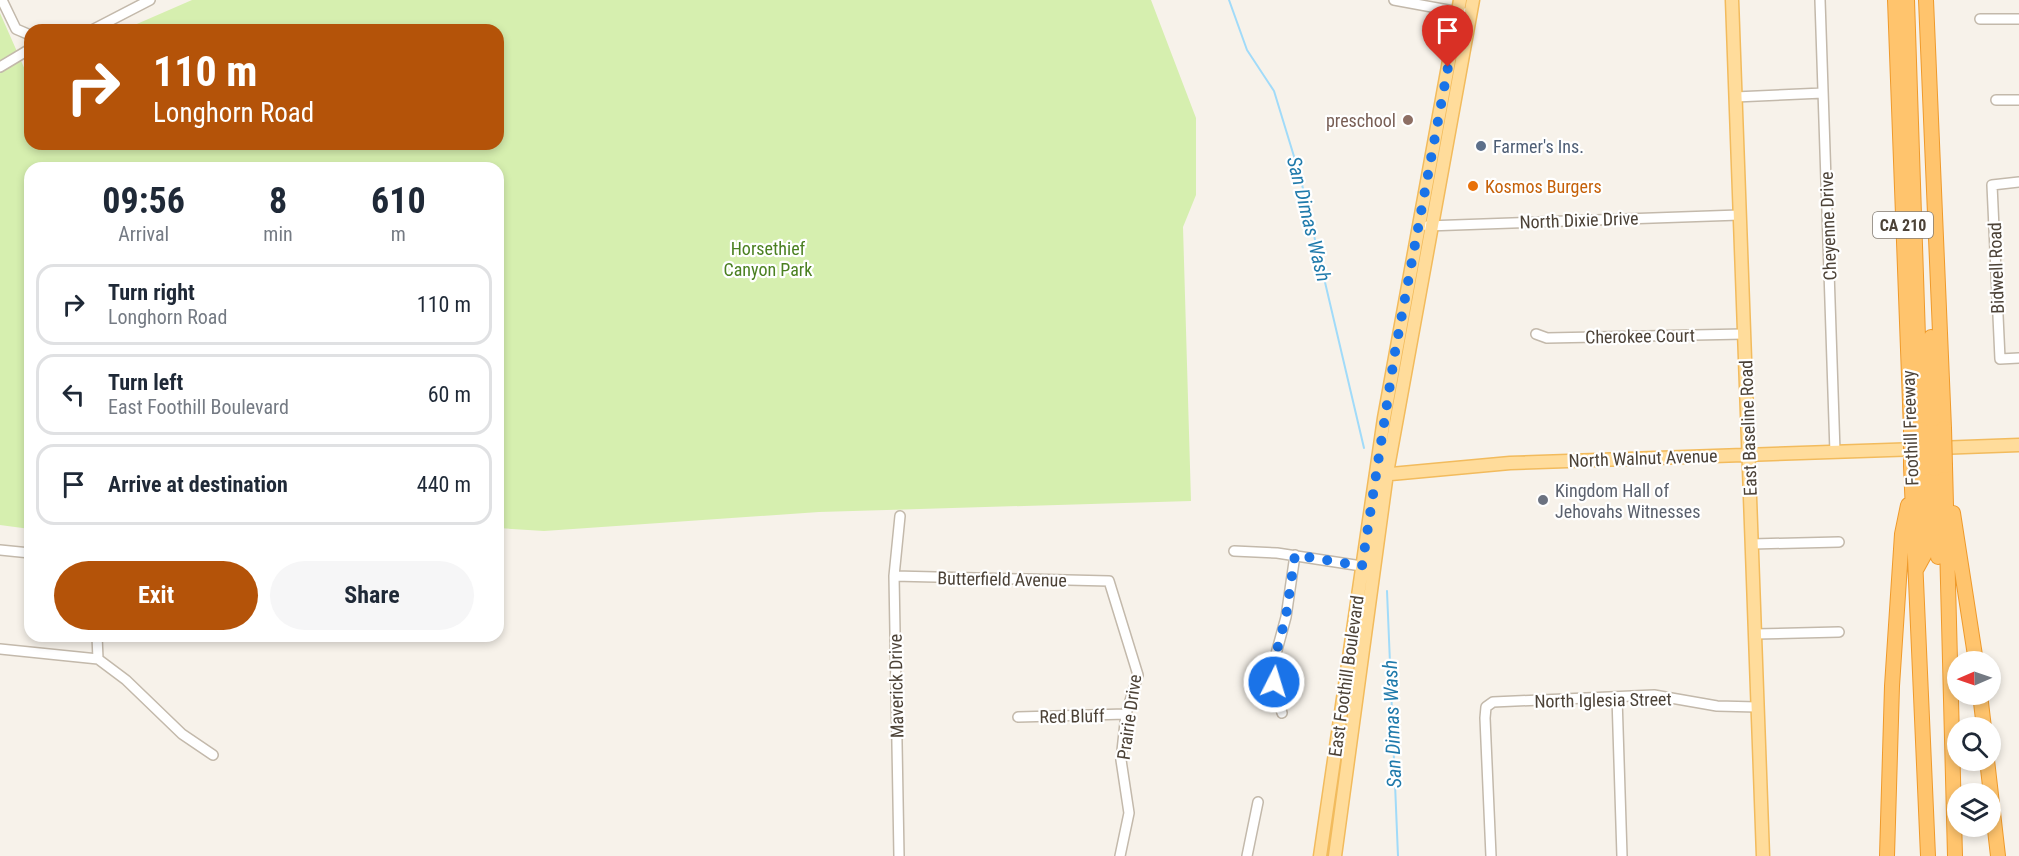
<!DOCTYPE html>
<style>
body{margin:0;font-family:"Roboto Condensed",sans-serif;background:#f6f6f7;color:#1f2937;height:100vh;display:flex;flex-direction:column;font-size:22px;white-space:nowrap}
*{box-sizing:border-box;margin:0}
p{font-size:20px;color:#747a83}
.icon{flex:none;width:33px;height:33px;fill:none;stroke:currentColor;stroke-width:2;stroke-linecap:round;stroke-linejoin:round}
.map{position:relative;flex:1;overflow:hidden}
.details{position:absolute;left:24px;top:162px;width:480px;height:480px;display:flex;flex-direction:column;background:#fff;border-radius:18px;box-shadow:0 3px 9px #0003}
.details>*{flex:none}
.banner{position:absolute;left:24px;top:24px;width:480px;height:126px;border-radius:18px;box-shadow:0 3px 9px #0003;background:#b45309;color:#fff;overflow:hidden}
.needle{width:39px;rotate:268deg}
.tools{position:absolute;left:1947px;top:651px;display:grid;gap:12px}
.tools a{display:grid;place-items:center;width:54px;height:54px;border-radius:50%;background:#fff;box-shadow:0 3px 9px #0003;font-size:30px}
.pin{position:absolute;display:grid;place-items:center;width:51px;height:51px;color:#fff;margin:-62px -26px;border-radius:50% 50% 50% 0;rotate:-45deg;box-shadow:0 0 6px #0007}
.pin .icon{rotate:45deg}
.me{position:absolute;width:66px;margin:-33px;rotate:5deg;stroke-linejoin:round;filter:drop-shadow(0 0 4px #0008)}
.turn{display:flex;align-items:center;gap:21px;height:126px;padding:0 30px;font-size:27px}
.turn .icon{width:78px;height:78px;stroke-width:2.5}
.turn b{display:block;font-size:42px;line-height:51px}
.eta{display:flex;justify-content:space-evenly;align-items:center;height:102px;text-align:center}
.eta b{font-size:36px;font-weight:700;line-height:42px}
.cta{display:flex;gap:12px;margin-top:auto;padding:12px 30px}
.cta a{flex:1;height:69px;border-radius:36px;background:#b45309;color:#fff;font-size:24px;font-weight:700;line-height:69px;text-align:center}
.cta a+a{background:#f6f6f7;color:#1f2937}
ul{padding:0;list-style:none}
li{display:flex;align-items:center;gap:18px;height:81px;margin:0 12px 9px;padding:0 18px;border:3px solid #e0e1e3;border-radius:18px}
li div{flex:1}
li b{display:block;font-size:22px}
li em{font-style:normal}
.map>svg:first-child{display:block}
.green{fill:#d6efaf}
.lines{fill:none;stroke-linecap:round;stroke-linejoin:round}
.stream{stroke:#a1dbf9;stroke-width:2}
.minor-casing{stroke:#c3b9ab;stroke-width:12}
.major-casing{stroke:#f2bb5d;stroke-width:15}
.highway-casing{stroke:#ef9a2b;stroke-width:16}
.minor{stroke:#fff;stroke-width:9}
.major{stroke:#ffdc9b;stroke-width:12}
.highway{stroke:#ffc46d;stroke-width:14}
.highway-bridge-casing{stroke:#ef9a2b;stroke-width:16;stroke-linecap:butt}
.highway-bridge{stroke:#ffc46d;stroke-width:14}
.route{stroke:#1a73e8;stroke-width:10;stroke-dasharray:0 18}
.education-dot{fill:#8d6e63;stroke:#fff;stroke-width:2}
.service-dot{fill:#5c6f8a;stroke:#fff;stroke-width:2}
.food-dot{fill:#e8710a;stroke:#fff;stroke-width:2}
.worship-dot{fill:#6b7280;stroke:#fff;stroke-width:2}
.labels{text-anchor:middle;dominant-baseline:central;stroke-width:4.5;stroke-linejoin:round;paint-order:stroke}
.shield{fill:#fff;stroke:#827b73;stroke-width:1.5}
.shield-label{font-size:16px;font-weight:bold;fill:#4c4237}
.education-label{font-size:18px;fill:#785e54;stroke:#fff;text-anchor:end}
.service-label{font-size:18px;fill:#4e5e75;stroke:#fff;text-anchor:start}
.food-label{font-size:18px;fill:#c56008;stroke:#fff;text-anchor:start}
.street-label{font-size:18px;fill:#4c4237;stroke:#fff}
.park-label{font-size:18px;fill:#4b8021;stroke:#fff}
.worship-label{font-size:18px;fill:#5b616d;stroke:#fff;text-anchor:start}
.water-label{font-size:20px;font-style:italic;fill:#1f7aab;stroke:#fff}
</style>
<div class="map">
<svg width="2019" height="856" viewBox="0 0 2019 856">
<rect width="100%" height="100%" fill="#f7f2ea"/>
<path class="green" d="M 192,0 L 1151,0 L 1196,118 L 1196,195 L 1183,227 L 1191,501 L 819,512 L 544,531 L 498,528 L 498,168 L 30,168 L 30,529 L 0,525 L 0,13 L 26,72 L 30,71 L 30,144 L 498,144 L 498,30 L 123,30 Z"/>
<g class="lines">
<path class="stream" d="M 1229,0 L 1247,50 L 1274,91 L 1300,176 L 1364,448
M 1387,591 L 1398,856"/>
<g class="minor-casing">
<path id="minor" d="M 2,0 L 16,29 L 30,35
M 1394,0 L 1470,14
M 1820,0 L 1835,452
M 1980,19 L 2019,19
M 92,30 L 150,0
M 0,67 L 30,49
M 1735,97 L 1823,93
M 1996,100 L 2019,100
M 2019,182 L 1992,185 L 2000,359 L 2019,358
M 1427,226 L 1739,215
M 1536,334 L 1547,338 L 1744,334
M 1752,544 L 1839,542
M 0,550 L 30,553
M 1234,551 L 1277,553 L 1368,567
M 894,576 L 1109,581 L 1138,675 L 1126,714 L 1121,760 L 1129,813 L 1120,856
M 1755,634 L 1839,632
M 97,636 L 98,659
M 0,649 L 98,659 L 126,680 L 182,734 L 213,755
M 1617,697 L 1622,856
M 1282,713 L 1274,682 L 1273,665 L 1286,617 L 1295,555
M 1018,717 L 1126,714
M 899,856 L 894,576 L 900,516
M 1247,856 L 1258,802
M 1491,856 L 1485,718 L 1486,707 L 1493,702 L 1654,695 L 1717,706 L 1757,707"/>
</g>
<g class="major-casing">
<path id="major" d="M 1732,0 L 1763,856
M 1937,448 L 2019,445
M 1380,475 L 1510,463 L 1919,449
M 1320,856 L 1384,418 L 1460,0
M 1335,856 L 1387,473 L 1473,0"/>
</g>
<g class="highway-casing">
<path id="highway" d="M 1895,0 L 1911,430
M 1907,0 L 1921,429
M 1926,0 L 1944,428
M 1931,337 L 1933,432
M 1911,466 L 1928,856
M 1945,466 L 1955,856
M 1935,469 L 1938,557
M 1953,513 L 1976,662
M 1916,570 L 1927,550 L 1923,468
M 1980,694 L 1984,728
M 1987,760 L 1998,856
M 1887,856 L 1892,686 L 1902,534 L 1908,505"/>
</g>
<use href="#minor" class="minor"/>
<use href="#major" class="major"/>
<use href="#highway" class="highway"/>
<g class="highway-bridge-casing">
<path id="highway-bridge" d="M 1944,428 L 1945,466
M 1921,429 L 1923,468
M 1911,430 L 1911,466
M 1933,432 L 1935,469"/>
</g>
<use href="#highway-bridge" class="highway-bridge"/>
</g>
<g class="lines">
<path class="route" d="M 1274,682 L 1273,665 L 1286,616 L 1295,555 L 1362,566 L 1395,352 L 1448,67"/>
</g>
<circle class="education-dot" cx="1408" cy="120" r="6"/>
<circle class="service-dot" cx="1481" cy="146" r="6"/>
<circle class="food-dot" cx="1473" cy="186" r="6"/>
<circle class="worship-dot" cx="1543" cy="500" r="6"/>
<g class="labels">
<rect class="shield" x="1873" y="212" width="60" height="26" rx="4.5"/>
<g class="shield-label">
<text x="1903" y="225">CA 210</text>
</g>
<g class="education-label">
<text x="1396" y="120">preschool</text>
</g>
<g class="service-label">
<text x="1493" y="146">Farmer's Ins.</text>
</g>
<g class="food-label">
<text x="1485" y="186">Kosmos Burgers</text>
</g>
<g class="street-label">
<text transform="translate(1579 220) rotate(-2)">North Dixie Drive</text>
<text transform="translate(1828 226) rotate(-92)">Cheyenne Drive</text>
<text transform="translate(1996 268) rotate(-92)">Bidwell Road</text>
<text transform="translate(1640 336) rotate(-1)">Cherokee Court</text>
<text transform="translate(1748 428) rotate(-92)">East Baseline Road</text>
<text transform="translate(1910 428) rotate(-92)">Foothill Freeway</text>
<text transform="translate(1643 458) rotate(-2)">North Walnut Avenue</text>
<text transform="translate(1002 579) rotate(1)">Butterfield Avenue</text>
<text transform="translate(1346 676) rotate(-82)">East Foothill Boulevard</text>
<text transform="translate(896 686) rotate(-91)">Maverick Drive</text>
<text transform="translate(1603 700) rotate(-1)">North Iglesia Street</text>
<text transform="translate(1072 716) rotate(-1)">Red Bluff</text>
<text transform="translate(1129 717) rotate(-82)">Prairie Drive</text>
</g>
<g class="park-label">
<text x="768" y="248">Horsethief<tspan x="768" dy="21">Canyon Park</tspan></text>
</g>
<g class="worship-label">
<text x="1555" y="490">Kingdom Hall of<tspan x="1555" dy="21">Jehovahs Witnesses</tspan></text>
</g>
<g class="water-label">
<text transform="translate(1309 219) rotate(76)">San Dimas Wash</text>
<text transform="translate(1392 724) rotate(-92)">San Dimas Wash</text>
</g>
</g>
</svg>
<div class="tools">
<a><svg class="needle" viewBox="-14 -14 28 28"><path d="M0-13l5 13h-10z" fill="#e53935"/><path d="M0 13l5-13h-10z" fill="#747a83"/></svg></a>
<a><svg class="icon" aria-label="search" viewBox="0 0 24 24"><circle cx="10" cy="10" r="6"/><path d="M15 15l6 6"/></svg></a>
<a><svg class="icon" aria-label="layers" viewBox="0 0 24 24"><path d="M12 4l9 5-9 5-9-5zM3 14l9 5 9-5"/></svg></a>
</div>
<div class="pin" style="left:1448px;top:67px;background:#d93025"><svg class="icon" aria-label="arrive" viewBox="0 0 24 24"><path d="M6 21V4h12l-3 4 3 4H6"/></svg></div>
<svg class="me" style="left:1274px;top:682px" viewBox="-20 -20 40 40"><circle r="17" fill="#1a73e8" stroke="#fff" stroke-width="3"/><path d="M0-11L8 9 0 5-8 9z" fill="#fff"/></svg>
<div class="banner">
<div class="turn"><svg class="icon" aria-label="right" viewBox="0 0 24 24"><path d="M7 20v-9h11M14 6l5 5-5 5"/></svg><div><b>110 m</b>Longhorn Road</div></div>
</div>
<section class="details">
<div class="eta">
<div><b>09:56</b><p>Arrival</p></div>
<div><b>8</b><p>min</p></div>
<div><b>610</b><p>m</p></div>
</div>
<ul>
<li><svg class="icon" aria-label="right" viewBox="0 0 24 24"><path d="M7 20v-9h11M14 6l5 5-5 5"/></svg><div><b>Turn right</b><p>Longhorn Road</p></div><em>110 m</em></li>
<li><svg class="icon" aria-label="left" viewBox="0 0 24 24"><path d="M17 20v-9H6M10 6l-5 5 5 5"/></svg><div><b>Turn left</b><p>East Foothill Boulevard</p></div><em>60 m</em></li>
<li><svg class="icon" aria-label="arrive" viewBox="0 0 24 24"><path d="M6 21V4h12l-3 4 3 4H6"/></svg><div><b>Arrive at destination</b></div><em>440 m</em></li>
</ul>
<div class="cta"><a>Exit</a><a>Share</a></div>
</section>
</div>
